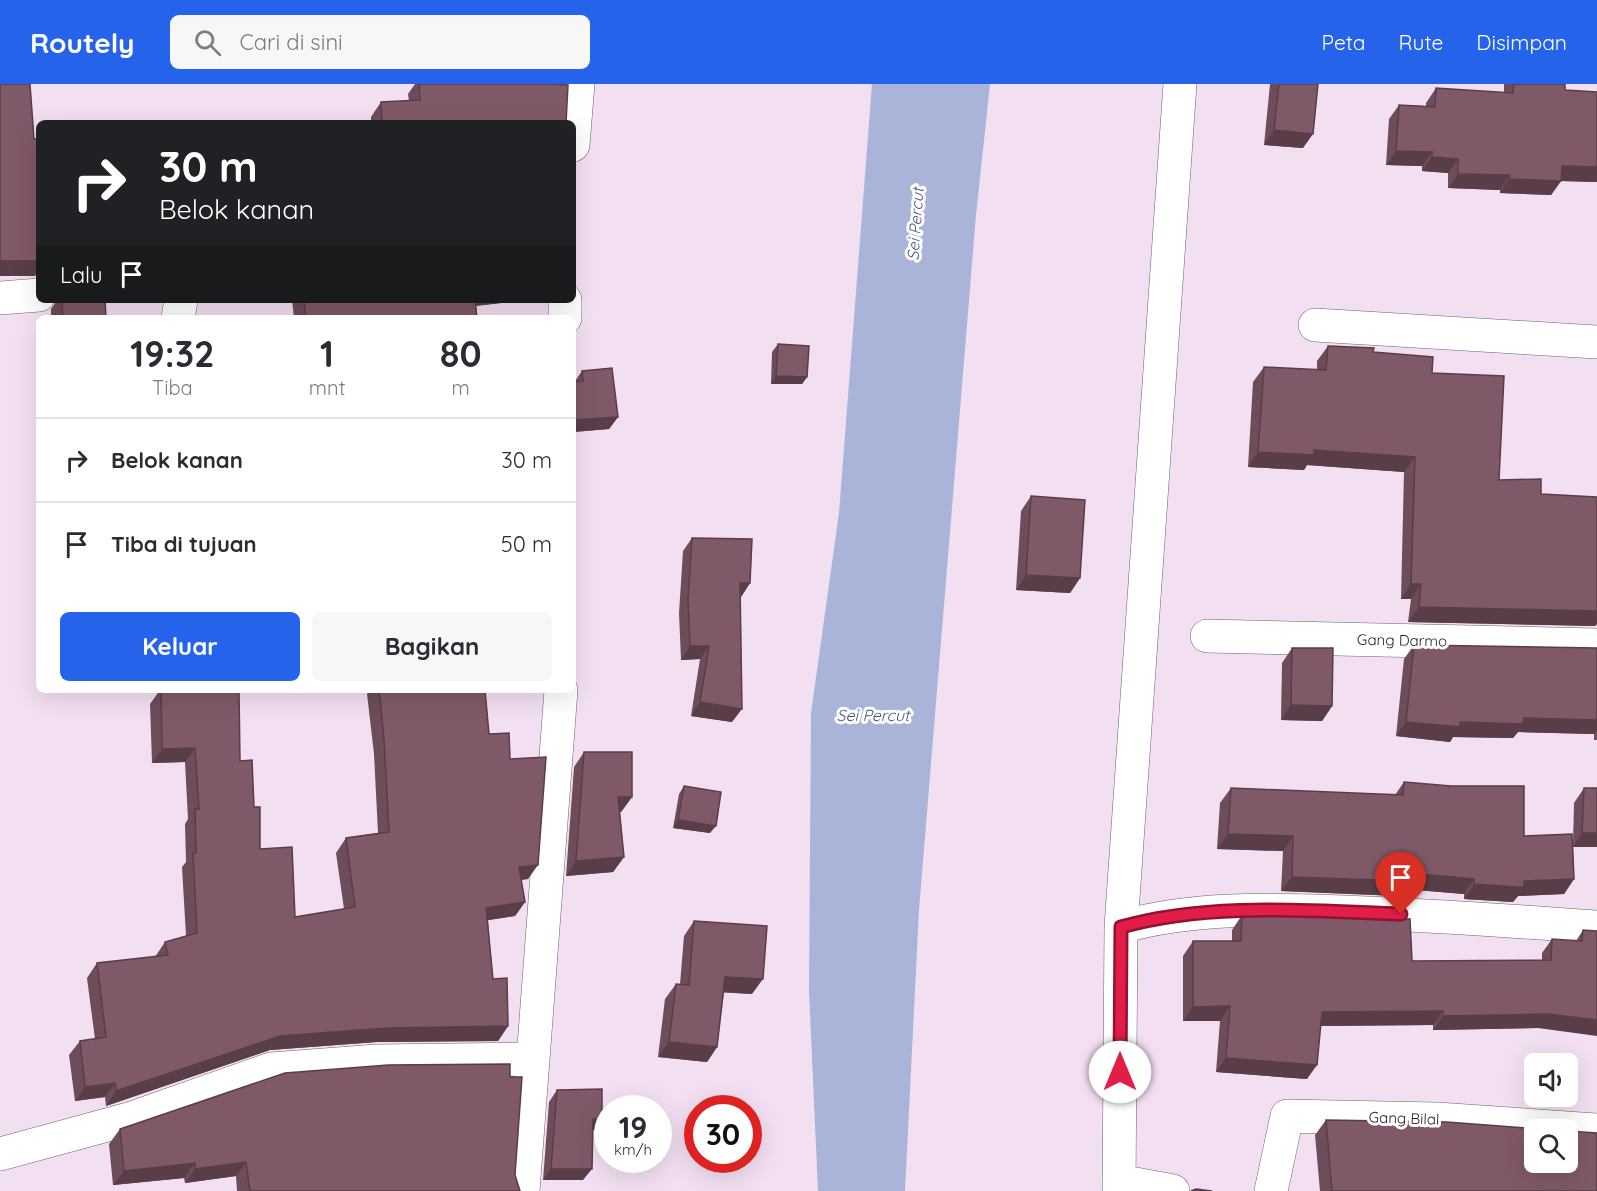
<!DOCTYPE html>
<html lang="id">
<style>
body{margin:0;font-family:Quicksand,sans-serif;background:#f7f7f7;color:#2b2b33;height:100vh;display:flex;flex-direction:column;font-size:22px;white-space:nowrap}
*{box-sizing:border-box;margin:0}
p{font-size:20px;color:#7c7c81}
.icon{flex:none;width:33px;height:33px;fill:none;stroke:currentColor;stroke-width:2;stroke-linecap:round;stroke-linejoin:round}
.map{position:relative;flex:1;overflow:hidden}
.details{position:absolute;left:36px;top:231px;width:540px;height:378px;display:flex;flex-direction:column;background:#fff;border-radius:9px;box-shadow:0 6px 24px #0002}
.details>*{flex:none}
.guide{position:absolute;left:36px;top:36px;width:540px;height:183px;border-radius:9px;box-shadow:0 6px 24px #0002;background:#202124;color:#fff;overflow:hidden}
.controls{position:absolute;left:1524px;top:969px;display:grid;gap:12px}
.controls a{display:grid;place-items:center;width:54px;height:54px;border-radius:9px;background:#fff;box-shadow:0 6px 24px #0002;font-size:30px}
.speed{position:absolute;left:594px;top:1011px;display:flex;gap:12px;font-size:30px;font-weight:700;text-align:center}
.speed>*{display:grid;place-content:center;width:78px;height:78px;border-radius:50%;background:#fff;box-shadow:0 6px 24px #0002;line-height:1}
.speed small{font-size:15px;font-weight:400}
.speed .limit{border:9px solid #d22;background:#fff;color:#111}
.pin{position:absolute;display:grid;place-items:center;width:51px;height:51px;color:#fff;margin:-62px -26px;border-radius:50% 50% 50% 0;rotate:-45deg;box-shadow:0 0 6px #0007}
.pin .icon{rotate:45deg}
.me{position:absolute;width:66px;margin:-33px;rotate:0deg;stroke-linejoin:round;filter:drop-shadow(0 0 4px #0008)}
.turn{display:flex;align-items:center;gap:21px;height:126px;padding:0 24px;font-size:27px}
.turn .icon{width:78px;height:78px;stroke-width:2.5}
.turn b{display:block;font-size:42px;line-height:51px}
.then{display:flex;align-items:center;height:57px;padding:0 24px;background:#0003;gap:12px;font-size:22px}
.eta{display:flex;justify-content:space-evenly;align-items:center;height:102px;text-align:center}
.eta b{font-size:36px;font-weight:800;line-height:42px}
.button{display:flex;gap:12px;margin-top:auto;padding:12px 24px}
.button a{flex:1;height:69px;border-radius:9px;background:#2563eb;color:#fff;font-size:24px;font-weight:800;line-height:69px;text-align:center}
.button a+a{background:#f7f7f7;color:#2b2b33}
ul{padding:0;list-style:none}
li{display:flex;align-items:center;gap:18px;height:84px;padding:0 24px;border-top:2px solid #e1e1e2}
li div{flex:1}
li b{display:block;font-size:22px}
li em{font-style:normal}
header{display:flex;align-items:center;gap:36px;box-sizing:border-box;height:84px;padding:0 30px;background:#2563eb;color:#fff}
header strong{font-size:28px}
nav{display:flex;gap:33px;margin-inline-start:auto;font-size:21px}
.search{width:420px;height:54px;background:#f7f7f7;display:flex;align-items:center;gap:15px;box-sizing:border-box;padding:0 21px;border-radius:9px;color:#7c7c81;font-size:22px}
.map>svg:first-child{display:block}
.water{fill:#aab4d9}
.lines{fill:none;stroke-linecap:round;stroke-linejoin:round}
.street-casing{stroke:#705f6f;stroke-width:34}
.street{stroke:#fff;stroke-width:33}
.wall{fill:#6d4d59}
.shaded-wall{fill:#593e48}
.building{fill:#7f5967;stroke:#593e48;stroke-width:1.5}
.route-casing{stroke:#92132f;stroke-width:15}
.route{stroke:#e11d48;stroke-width:10}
.labels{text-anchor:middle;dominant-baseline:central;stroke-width:6;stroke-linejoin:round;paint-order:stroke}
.street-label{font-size:15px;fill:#221b21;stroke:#fff}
.water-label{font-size:16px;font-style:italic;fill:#485487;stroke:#fff}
</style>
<header>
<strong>Routely</strong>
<div class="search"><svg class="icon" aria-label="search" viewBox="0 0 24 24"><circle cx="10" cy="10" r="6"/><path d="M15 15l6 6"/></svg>Cari di sini</div>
<nav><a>Peta</a><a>Rute</a><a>Disimpan</a></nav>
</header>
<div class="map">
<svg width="1597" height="1107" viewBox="0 0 1597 1107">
<rect width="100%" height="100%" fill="#f3dff2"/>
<path class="water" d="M 872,0 L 990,0 L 976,131 L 919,826 L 905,1107 L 818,1107 L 809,907 L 811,629 L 839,429 Z"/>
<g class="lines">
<g class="street-casing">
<path id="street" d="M 573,61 L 578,0
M 0,214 L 39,211
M 178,234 L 181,216
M 565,234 L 565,216
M 1315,241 L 1597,258
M 1207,552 L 1597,561
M 1121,843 C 1192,823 1270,825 1343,828 C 1428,831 1512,837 1597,843
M 0,1070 L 129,1035 L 271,985 L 377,977 L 531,975
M 1119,1097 L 1173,1107
M 523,1107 L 561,606
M 1119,1107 L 1121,843 L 1180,0
M 1271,1107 L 1287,1032 L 1437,1035 L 1597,1046"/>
</g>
<use href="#street" class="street"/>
</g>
<path class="wall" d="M 415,0 L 555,0 L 566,39 L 371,39 L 371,33 L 381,18 L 409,17 L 408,10 Z
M 1270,0 L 1318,0 L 1303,64 L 1264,61 Z
M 1504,0 L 1565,0 L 1565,6 L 1597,8 L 1597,98 L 1561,97 L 1551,111 L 1500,109 L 1500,106 L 1448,104 L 1448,89 L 1422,87 L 1422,82 L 1386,81 L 1389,35 L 1399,21 L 1426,22 L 1426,19 L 1436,4 L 1504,9 Z
M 57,216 L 105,216 L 106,234 L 51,234 L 51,225 Z
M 292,216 L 527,216 L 476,222 L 477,234 L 294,234 Z
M 778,260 L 807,293 L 802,300 L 771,300 L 772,268 Z
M 1328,262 L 1373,268 L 1432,289 L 1499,396 L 1541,410 L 1597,413 L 1597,540 L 1595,542 L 1408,538 L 1411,515 L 1401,515 L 1404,388 L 1307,381 L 1304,386 L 1248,383 L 1253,298 L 1264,283 L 1317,286 L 1317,277 Z
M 582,287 L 618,333 L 609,345 L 573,348 L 573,298 L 575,297 Z
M 1031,412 L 1080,494 L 1070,509 L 1016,506 L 1021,427 Z
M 692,454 L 750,499 L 741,513 L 740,513 L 732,638 L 691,632 L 700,575 L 681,576 L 679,529 L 683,467 Z
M 1414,561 L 1597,564 L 1597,656 L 1594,656 L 1594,650 L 1518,648 L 1513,654 L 1453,653 L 1450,658 L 1396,652 L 1404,575 Z
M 1292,564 L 1332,622 L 1322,637 L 1281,636 L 1282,579 Z
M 160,606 L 198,606 L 198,608 L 240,677 L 254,723 L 260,765 L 295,833 L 344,825 L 336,769 L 346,754 L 378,749 L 374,670 L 367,610 L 370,606 L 485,606 L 489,650 L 510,675 L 528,795 L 521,796 L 525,818 L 515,832 L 488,836 L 493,895 L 508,942 L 498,957 L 377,958 L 270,966 L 106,1022 L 105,1013 L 75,1017 L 69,971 L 80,957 L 95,955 L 87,894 L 97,879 L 155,873 L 165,858 L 186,852 L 182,783 L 186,778 L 185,740 L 188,735 L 185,678 L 152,679 L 150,620 Z
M 584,668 L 632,713 L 621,728 L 620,728 L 624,773 L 613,788 L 566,792 L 574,683 Z
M 1404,698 L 1524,752 L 1573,761 L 1574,719 L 1584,704 L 1597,704 L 1597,763 L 1573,763 L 1574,795 L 1564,810 L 1518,812 L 1513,818 L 1464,815 L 1464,810 L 1404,805 L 1399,812 L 1281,807 L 1283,767 L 1217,765 L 1220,719 L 1231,704 L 1395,711 Z
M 684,702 L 710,749 L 673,744 L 679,710 Z
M 1242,831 L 1412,877 L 1542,876 L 1542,869 L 1552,855 L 1576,857 L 1583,846 L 1597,847 L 1538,944 L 1433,946 L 1433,941 L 1321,942 L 1307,995 L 1216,988 L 1220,937 L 1183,937 L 1183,872 L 1193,857 L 1232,857 L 1232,846 Z
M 694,837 L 752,910 L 724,908 L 717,963 L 707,978 L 658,973 L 665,915 L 676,900 L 680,900 L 684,852 Z
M 557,1006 L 602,1034 L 594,1046 L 592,1046 L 583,1096 L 543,1096 L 549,1018 Z
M 1326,1036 L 1597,1107 L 1320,1107 L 1315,1051 Z
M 120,1045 L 515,1091 L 520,1107 L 237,1107 L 236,1092 L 185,1099 L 184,1094 L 113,1101 L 109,1060 Z"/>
<path class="shaded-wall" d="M 1274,46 L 1313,50 L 1303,64 L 1264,61 Z
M 1396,67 L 1432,68 L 1422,82 L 1386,81 Z
M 1432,73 L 1458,75 L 1448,89 L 1422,87 Z
M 1562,82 L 1597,83 L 1597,98 L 1561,97 L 1551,111 L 1500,109 L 1509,95 Z
M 1458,90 L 1510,91 L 1500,106 L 1448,104 Z
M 0,177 L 39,177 L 39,186 L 35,192 L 0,192 Z
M 468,216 L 527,216 L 464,223 Z
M 776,292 L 807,293 L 802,300 L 771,300 Z
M 618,333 L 609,345 L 573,348 L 573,336 Z
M 1314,366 L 1415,373 L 1404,388 L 1307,381 L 1304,386 L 1248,383 L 1258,368 Z
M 1026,491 L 1080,494 L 1070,509 L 1016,506 Z
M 740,499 L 750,499 L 741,513 L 730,512 Z
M 1411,500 L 1421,500 L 1411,515 L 1401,515 Z
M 1419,523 L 1597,527 L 1597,540 L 1595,542 L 1408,538 Z
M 690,562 L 709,562 L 700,575 L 681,576 Z
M 700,618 L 742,625 L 732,638 L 691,632 Z
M 1291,621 L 1332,622 L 1322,637 L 1281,636 Z
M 1524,634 L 1597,636 L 1597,646 L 1594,650 L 1518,648 L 1513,654 L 1453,653 L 1450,658 L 1396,652 L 1406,638 L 1460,638 Z
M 195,664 L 185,678 L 152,679 L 162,665 Z
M 618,713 L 632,713 L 621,728 L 608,728 Z
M 678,736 L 716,742 L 710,749 L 673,744 Z
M 1582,749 L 1597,749 L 1597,763 L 1573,763 Z
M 1228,750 L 1293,752 L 1283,767 L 1217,765 Z
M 624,773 L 613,788 L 566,792 L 576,777 Z
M 538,781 L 528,795 L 509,797 L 519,783 Z
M 1409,789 L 1474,795 L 1464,810 L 1404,805 L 1399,812 L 1281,807 L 1292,793 Z
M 1574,795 L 1564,810 L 1518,812 L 1513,818 L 1464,815 L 1474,800 Z
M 525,818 L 515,832 L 476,838 L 486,824 Z
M 725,893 L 763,895 L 752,910 L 715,908 Z
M 1230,922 L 1220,937 L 1183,937 L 1193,923 Z
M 1443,927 L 1433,941 L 1312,942 L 1322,928 Z
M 1548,930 L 1597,936 L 1597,952 L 1538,944 L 1433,946 L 1443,932 Z
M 508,942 L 498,957 L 377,958 L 270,966 L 106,1022 L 116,1007 L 280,952 L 387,944 Z
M 669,958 L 717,963 L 707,978 L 658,973 Z
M 1226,974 L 1317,981 L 1307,995 L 1216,988 Z
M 115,999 L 105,1013 L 75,1017 L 85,1003 Z
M 602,1034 L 594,1046 L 584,1046 L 593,1035 Z
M 246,1078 L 236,1092 L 185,1099 L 195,1085 Z
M 195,1079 L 184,1094 L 113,1101 L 124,1087 Z
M 551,1085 L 592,1085 L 583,1096 L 543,1096 Z"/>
<path class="building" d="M 0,0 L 30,0 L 34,55 L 39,55 L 39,177 L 0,177 Z
M 419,0 L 555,0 L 568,1 L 566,39 L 382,39 L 381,18 L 420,16 Z
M 1279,0 L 1318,0 L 1313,50 L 1274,46 Z
M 1514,0 L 1565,0 L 1565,6 L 1597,8 L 1597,83 L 1562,82 L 1561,97 L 1509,95 L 1510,91 L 1458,90 L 1458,75 L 1432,73 L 1432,68 L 1396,67 L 1399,21 L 1435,23 L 1436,4 L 1513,9 Z
M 62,216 L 105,216 L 106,234 L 63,234 Z
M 304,216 L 475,216 L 477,234 L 306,234 Z
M 778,260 L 809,262 L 807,293 L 776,292 Z
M 1328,262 L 1374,264 L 1373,268 L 1433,273 L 1432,289 L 1504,292 L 1499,396 L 1541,395 L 1541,410 L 1597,413 L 1597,527 L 1419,523 L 1421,500 L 1411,500 L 1415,373 L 1314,366 L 1314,371 L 1258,368 L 1264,283 L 1326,286 Z
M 612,284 L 618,333 L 573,336 L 573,298 L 583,297 L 582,287 Z
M 1031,412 L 1085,416 L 1080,494 L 1026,491 Z
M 692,454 L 752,455 L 750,499 L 740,499 L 742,625 L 700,618 L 709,562 L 690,562 L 688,516 Z
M 1414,561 L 1597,564 L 1597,636 L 1524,634 L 1523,640 L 1460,638 L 1460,643 L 1406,638 Z
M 1292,564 L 1333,564 L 1332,622 L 1291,621 Z
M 161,606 L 198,606 L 198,608 L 239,607 L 240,677 L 252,676 L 254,723 L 260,723 L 260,765 L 292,763 L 295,833 L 355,823 L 346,754 L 389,748 L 384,655 L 379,606 L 485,606 L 489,650 L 509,649 L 510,675 L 546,673 L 538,781 L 519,783 L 525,818 L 486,824 L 493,895 L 507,894 L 508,942 L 387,944 L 280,952 L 116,1007 L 115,999 L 85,1003 L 80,957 L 106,953 L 97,879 L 168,871 L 165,858 L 197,849 L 193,769 L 196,769 L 195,725 L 199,725 L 195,664 L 162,665 Z
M 584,668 L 632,668 L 632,713 L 618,713 L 624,773 L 576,777 Z
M 1404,698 L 1451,702 L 1524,702 L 1524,752 L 1572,750 L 1574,795 L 1524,797 L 1524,803 L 1516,803 L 1474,800 L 1474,795 L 1409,789 L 1409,797 L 1292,793 L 1293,752 L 1228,750 L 1231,704 L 1403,711 Z
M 684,702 L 721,708 L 716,742 L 678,736 Z
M 1584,704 L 1597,704 L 1597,749 L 1582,749 Z
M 1242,831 L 1410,835 L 1412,877 L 1551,876 L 1552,855 L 1582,857 L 1583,846 L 1597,847 L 1597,936 L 1548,930 L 1443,932 L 1443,927 L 1322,928 L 1317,981 L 1226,974 L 1230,922 L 1193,923 L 1193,857 L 1241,857 Z
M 694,837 L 767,842 L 763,895 L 725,893 L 717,963 L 669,958 L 676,900 L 689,901 Z
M 510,980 L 510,993 L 522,993 L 515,1091 L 520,1107 L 250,1107 L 246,1078 L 195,1085 L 195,1079 L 124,1087 L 120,1045 L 285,989 L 388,981 Z
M 602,1005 L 602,1034 L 593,1035 L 592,1085 L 551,1085 L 557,1006 Z
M 1326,1036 L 1447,1038 L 1553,1046 L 1534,1046 L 1534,1078 L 1568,1078 L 1568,1047 L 1597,1049 L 1597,1107 L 1332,1107 Z
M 1196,1105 L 1212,1107 L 1191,1107 Z"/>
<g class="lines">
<g class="route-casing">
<path id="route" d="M 1120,988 L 1121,843 C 1209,818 1311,827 1401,830"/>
</g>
<use href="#route" class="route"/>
</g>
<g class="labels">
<g class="street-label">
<text transform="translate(1402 556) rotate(1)">Gang Darmo</text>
<text transform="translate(1404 1034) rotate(2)">Gang Bilal</text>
</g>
<g class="water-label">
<text transform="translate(915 140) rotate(-86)">Sei Percut</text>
<text x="873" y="631">Sei Percut</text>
</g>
</g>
</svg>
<div class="controls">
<a><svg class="icon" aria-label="sound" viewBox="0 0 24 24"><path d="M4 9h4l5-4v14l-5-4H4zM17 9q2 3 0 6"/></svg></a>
<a><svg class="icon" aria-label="search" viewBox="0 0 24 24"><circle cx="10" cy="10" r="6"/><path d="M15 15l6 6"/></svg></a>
</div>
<div class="speed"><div>19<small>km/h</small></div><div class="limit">30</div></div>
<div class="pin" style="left:1401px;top:830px;background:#d93025"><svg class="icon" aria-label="arrive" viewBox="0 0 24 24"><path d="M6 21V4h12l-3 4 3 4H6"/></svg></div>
<svg class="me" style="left:1120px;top:988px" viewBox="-20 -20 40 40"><circle r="19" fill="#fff"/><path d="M0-13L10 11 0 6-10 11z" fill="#e11d48"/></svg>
<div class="guide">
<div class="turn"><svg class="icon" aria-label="right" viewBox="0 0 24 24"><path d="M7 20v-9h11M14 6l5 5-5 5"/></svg><div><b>30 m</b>Belok kanan</div></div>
<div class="then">Lalu<svg class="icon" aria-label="arrive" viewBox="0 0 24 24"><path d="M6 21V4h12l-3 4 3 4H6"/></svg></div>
</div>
<section class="details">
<div class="eta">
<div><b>19:32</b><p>Tiba</p></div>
<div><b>1</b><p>mnt</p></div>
<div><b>80</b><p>m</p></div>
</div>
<ul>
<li><svg class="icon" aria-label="right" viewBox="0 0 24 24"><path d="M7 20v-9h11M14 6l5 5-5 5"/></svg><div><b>Belok kanan</b></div><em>30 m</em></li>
<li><svg class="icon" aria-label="arrive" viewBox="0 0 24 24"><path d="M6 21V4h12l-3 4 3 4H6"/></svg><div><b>Tiba di tujuan</b></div><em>50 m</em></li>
</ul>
<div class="button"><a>Keluar</a><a>Bagikan</a></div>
</section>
</div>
